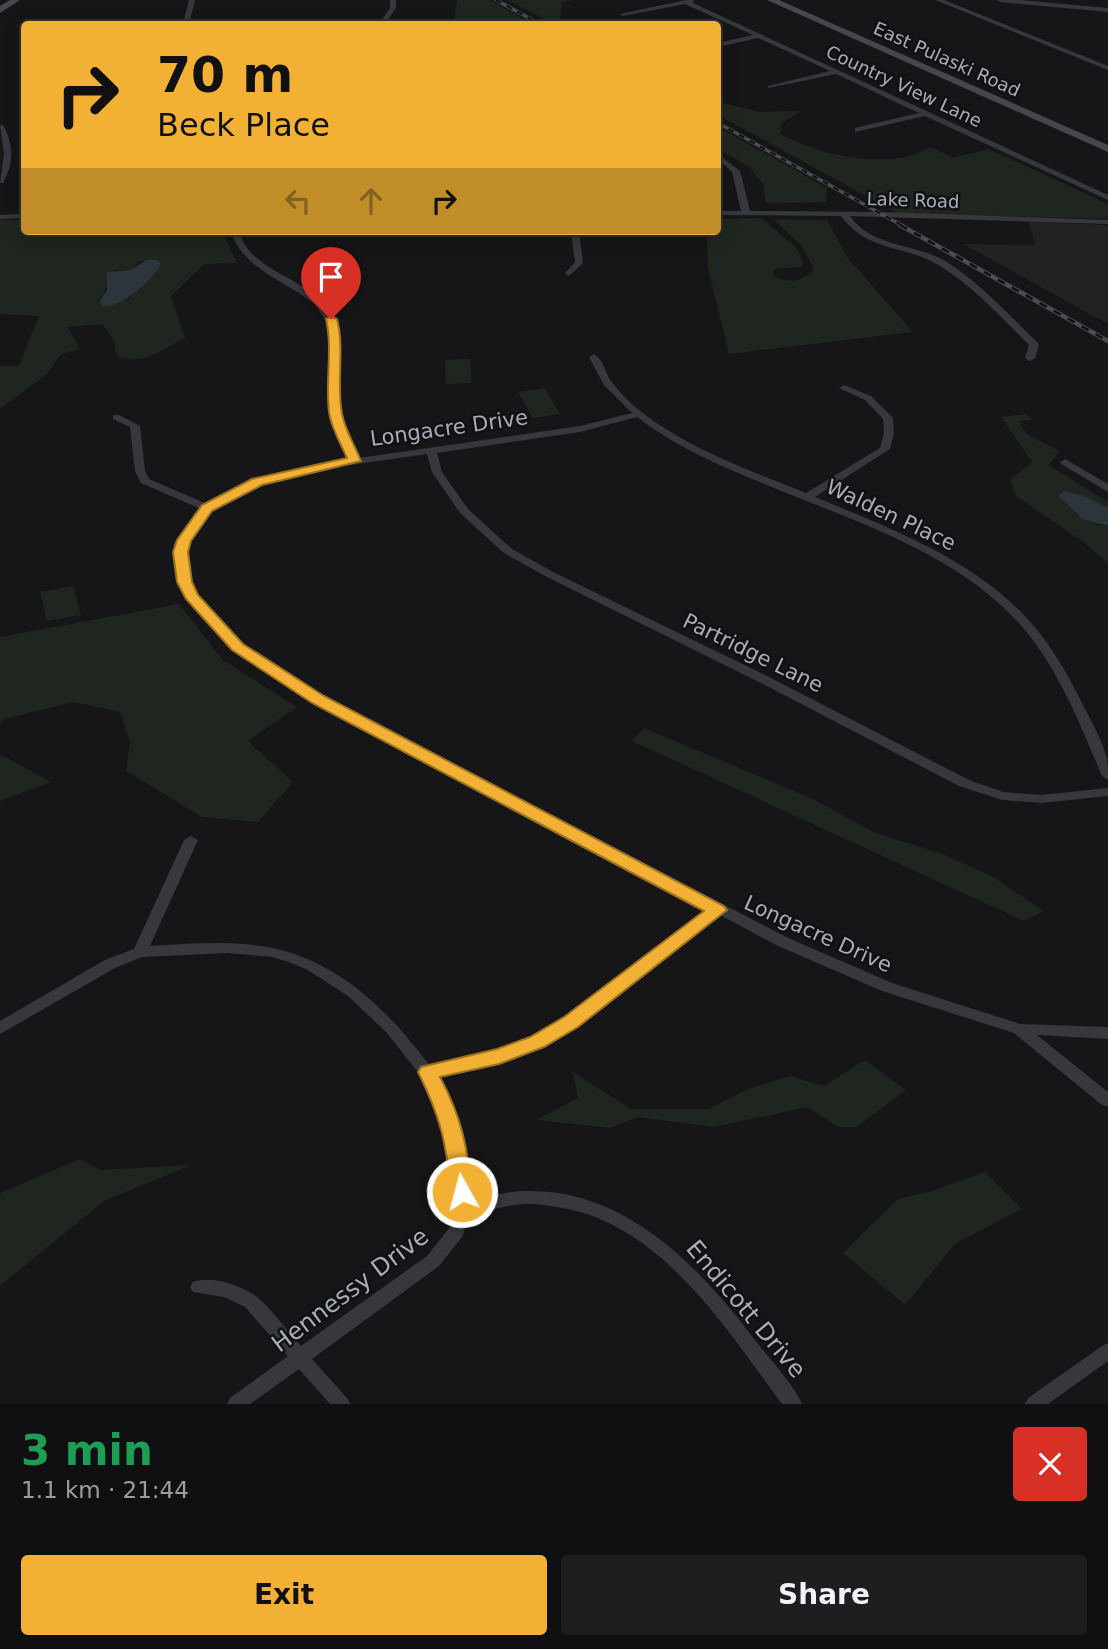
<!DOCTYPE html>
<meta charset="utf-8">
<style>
body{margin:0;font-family:"DejaVu Sans",sans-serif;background:#1e1e20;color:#f1f3f6;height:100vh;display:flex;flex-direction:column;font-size:26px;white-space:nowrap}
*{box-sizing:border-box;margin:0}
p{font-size:23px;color:#9c9d9f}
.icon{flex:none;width:38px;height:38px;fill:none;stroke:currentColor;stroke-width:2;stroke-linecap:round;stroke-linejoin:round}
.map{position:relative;height:1404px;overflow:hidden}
.side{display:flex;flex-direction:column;background:#101012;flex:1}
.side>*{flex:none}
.top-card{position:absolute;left:21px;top:21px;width:700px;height:214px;border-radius:7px;box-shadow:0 4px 18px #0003,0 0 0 2px #303032;background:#f2b134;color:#111;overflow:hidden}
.pin{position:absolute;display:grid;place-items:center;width:60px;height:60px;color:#fff;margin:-72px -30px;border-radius:50% 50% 50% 0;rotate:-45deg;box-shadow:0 0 7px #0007}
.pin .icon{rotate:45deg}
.me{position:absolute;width:77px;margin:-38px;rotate:353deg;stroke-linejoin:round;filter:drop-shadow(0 0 5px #0008)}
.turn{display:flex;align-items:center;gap:24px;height:147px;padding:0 21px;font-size:32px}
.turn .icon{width:91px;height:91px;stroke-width:2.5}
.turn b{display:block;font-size:49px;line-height:60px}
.lanes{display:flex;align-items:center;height:66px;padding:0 21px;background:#0003;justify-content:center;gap:35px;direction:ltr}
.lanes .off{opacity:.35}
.round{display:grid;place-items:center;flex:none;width:74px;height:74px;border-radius:7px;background:#1e1e20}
.head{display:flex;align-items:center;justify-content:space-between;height:119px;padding:0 21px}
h1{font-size:42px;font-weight:700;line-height:52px;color:#1e9e55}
.primary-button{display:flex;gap:14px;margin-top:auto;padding:14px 21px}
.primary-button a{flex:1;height:80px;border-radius:7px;background:#f2b134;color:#111;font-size:28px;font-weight:700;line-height:80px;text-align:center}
.primary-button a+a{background:#1e1e20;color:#f1f3f6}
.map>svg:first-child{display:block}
.built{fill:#222225}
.green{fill:#1e261f;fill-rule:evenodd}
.water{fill:#2c353c}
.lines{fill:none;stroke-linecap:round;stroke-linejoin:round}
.street{fill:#37383d;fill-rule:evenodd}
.secondary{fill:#45474d;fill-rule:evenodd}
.rail-far1-casing{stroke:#4a4c52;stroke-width:3.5}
.rail-casing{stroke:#4a4c52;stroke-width:4.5}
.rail-far1{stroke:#111113;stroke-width:2;stroke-dasharray:6;stroke-linecap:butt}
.rail{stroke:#111113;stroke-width:2.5;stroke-dasharray:8;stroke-linecap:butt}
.route{fill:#f2b134;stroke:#9d7322;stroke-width:2}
.labels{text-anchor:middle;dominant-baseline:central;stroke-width:5;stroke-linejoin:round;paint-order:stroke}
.far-street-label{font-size:18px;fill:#a8adb8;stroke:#111113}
.street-label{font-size:21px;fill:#a8adb8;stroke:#111113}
.near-street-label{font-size:24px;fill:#a8adb8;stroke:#111113}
</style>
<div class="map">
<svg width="1108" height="1404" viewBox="0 0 1108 1404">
<rect width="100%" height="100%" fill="#161618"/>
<path class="built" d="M 1029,222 L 1108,225 L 1108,324 L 963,244 L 1035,245 Z"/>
<path class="green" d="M 457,0 L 489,0 L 533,24 L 454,24 Z
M 508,0 L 573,0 L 562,2 L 560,19 L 569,24 L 553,24 Z
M 718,102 L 759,112 L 800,111 L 781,124 L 780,134 C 814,151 860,164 899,158 C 910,157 921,151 931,147 L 953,158 L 989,149 L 1108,204 L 1108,219 L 897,213 L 718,115 Z
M 718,127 L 827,188 L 826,202 L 766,203 L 763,184 L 749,167 L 718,149 Z
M 761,218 L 796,247 L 803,261 L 802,267 L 774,269 L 774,277 C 790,283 802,282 814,270 L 803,247 L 773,219 L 827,220 L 848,258 L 913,332 L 729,354 L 708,269 L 707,231 L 718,231 L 718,219 Z
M 0,220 L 24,220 L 24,231 L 227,231 L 225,238 L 237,263 L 204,264 L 171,296 L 185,338 C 162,350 143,366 117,356 L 113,339 L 102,324 L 68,327 L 80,349 L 61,354 L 47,374 L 0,409 L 0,366 L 19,366 L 39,316 L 0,314 ZM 141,261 L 160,263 L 129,299 L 100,301 L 114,270 L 130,270 Z
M 470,359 L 472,383 L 446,384 L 445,360 Z
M 545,388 L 560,414 L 533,418 L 518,392 Z
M 1026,414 L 1033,420 L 1020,421 C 1026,442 1043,438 1059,452 L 1049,465 L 1108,502 L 1108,508 L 1087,497 L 1098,525 L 1108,526 L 1108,563 L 1082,541 L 1016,496 L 1010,480 L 1032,462 L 1001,417 Z
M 73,586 L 81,615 L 47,621 L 40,592 Z
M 179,604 L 223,660 L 297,707 L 248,741 L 293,782 L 258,822 L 202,817 L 126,771 L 130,742 L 120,712 L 73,702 L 2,720 L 0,726 L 0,637 Z
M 644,728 L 813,799 L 873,832 L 942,854 L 994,877 L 1043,911 L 1024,921 L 632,741 Z
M 0,754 L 51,782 L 0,801 Z
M 865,1060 L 906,1090 L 857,1127 L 838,1127 L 808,1107 L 713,1127 L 638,1117 L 610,1128 L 536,1120 L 578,1098 L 573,1072 L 631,1109 L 709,1109 L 748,1089 L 790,1076 L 824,1086 Z
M 80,1159 L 100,1170 L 191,1165 L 104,1201 L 0,1286 L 0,1193 Z
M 985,1172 L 1022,1209 L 956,1243 L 905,1305 L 843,1253 L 898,1199 L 931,1191 Z"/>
<path class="water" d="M 147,260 L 157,260 L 161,264 C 150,283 124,306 102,307 L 100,301 L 107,290 L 107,272 L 130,270 Z
M 1064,491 L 1087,497 L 1108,508 L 1108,526 L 1083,519 L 1058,496 Z"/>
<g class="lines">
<path class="street" d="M 189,0 L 195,0 L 189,24 L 183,24 Z
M 390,0 L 396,0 L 396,8 L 385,24 L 379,24 L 390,8 Z
M 686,0 L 694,0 L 693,3 L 1108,195 L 1108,200 L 925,116 L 855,132 L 855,128 L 919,113 L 836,74 L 768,88 L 768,86 L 830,71 L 758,38 L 718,47 L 718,43 L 753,35 L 685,4 L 623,16 L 620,14 Z
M 935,0 L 944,0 L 1108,66 L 1108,70 Z
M 997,0 L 1020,0 L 1108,8 L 1108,12 L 1000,2 Z
M 0,125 L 3,125 C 14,145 14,163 3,183 L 0,183 L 4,154 Z
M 718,154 L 740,171 L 750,211 L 883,212 L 1108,220 L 1108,224 L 850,216 C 872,248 916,243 947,262 C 981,284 1008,314 1037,342 L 1039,344 L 1035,358 L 1030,361 L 1025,358 L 1029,345 C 1001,317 974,287 940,266 C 905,244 868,253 841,216 L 718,215 L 718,211 L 741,211 L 732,172 L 718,159 Z
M 24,214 L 24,218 L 0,219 L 0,215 Z
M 231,231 L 239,231 C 251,274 308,276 330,312 C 348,339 337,371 339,402 C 340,422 351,439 359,458 L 580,426 L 632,413 L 604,385 L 589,357 L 594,354 C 603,359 605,372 611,381 C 617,389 625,398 633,405 C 682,447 747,469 806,493 L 880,448 L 884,433 L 883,419 L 865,400 L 839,388 L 844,385 L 871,396 L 893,418 L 894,433 L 890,449 L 815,497 C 887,527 966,556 1022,613 C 1047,638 1065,669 1081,701 C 1090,719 1102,739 1107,759 C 1108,765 1108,773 1108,780 L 1102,776 C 1082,729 1063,680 1032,639 C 973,561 871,527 784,492 C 733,471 681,451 637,417 L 580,432 L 437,453 L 442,472 L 468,509 L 512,549 L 555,573 L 769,677 L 969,780 L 1003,792 L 1041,795 L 1108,788 L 1108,796 L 1041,803 L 1002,800 L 959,786 L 761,683 L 547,577 L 504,553 L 460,513 L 432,472 L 427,454 L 315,470 L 261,484 L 211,510 L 189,540 L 186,553 L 191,582 L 197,595 L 241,645 L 322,696 L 786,937 L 892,983 L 1020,1024 L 1108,1027 L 1108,1039 L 1037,1035 L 1108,1092 L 1108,1107 L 1102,1105 L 1014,1033 L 882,991 L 776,945 L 720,915 L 576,1026 L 541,1046 L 499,1062 L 437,1076 L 456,1112 L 461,1128 L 472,1201 C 489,1197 507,1191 525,1191 C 623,1188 696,1263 751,1335 C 766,1355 792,1382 802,1404 L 782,1404 C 723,1325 658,1218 550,1206 C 541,1205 532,1203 524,1204 C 506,1205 489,1211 471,1215 L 462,1237 L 439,1266 L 312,1359 L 347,1398 L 350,1404 L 330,1404 L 299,1369 L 250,1404 L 227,1404 L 230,1398 L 288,1356 L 245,1307 L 224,1297 L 193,1292 L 190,1287 L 193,1282 C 211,1275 241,1285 257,1297 C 269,1306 290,1334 301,1346 L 427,1256 L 450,1227 L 456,1212 L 456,1203 L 445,1128 L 431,1094 L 420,1075 L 387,1033 L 348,996 L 308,970 L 289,962 L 272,957 L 228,953 L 142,957 L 115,968 L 0,1034 L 0,1021 L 105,960 L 134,949 L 184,840 L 191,836 L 198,840 L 150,946 C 184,944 219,941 253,945 C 330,953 385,1006 430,1066 L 497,1051 L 531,1038 L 566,1018 L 709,909 L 314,702 L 233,649 L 188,598 L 179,582 L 176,553 L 179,540 L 201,509 L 141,483 L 135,471 L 130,427 L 113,419 L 113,415 L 119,415 L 140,426 L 145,471 L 149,479 L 207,504 L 253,480 L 315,464 L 349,459 C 342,442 332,426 330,407 C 325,368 344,334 312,302 C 284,281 241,267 231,231 Z
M 571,231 L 579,231 L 583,263 L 569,276 L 565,273 L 575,262 Z
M 1065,459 L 1108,484 L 1108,492 L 1061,464 L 1060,462 Z
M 1108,1343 L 1108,1361 L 1048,1404 L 1025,1404 L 1028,1398 L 1102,1346 Z"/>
<path class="secondary" d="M 10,0 L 20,0 L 0,13 L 0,6 Z
M 767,0 L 779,0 L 1108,145 L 1108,152 Z"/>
<g class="rail-far1-casing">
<path id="rail-far1" d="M 496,0 L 540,24
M 718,123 L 903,226"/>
</g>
<g class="rail-casing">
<path id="rail" d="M 900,225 L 1108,341"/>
</g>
<use href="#rail-far1" class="rail-far1"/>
<use href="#rail" class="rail"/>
</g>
<path class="route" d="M 331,316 L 337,319 C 345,350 336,382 342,414 C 345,430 355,446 361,461 L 262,485 L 212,511 L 191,541 L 188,552 L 192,582 L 198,595 L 243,644 L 324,696 L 724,906 L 727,910 L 578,1027 L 544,1047 L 499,1064 L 440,1077 C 462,1118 467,1146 472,1192 L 469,1198 L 462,1201 L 454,1198 L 451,1192 C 446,1142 441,1118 418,1072 L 421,1067 L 497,1049 L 530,1037 L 564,1017 L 704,911 L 312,703 L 232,650 L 186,599 L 177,582 L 173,552 L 177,540 L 202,505 L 252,479 L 347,458 C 341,444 331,428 329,412 C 325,381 333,350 326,319 Z"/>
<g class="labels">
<g class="far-street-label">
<text transform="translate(947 59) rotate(24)">East Pulaski Road</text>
<text transform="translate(904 86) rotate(25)">Country View Lane</text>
<text transform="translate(913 200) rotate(2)">Lake Road</text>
</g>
<g class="street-label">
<text transform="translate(449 428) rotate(-8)">Longacre Drive</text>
<text transform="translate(891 515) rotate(25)">Walden Place</text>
<text transform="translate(753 653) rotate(26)">Partridge Lane</text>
<text transform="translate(818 934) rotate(24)">Longacre Drive</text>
</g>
<g class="near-street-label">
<text transform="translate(350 1290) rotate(-37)">Hennessy Drive</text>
<text transform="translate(746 1309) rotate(50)">Endicott Drive</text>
</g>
</g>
</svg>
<div class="pin" style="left:331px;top:319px;background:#d93025"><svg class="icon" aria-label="arrive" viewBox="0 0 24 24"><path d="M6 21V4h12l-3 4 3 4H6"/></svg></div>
<svg class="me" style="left:462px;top:1192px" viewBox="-20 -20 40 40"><circle r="17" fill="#f2b134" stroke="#fff" stroke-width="3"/><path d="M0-11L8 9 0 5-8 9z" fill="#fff"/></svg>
<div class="top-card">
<div class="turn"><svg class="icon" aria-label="right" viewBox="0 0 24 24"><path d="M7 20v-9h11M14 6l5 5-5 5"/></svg><div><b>70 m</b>Beck Place</div></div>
<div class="lanes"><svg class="icon off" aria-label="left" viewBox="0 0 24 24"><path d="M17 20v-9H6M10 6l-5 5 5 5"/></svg><svg class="icon off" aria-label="ahead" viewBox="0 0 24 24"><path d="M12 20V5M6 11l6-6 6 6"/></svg><svg class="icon" aria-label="right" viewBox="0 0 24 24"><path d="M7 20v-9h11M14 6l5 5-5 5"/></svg></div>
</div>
</div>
<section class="side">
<div class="head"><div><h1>3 min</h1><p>1.1 km · 21:44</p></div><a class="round" style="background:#d93025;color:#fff"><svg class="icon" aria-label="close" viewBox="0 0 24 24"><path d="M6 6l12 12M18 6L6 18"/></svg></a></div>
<div class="primary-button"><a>Exit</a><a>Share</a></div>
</section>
